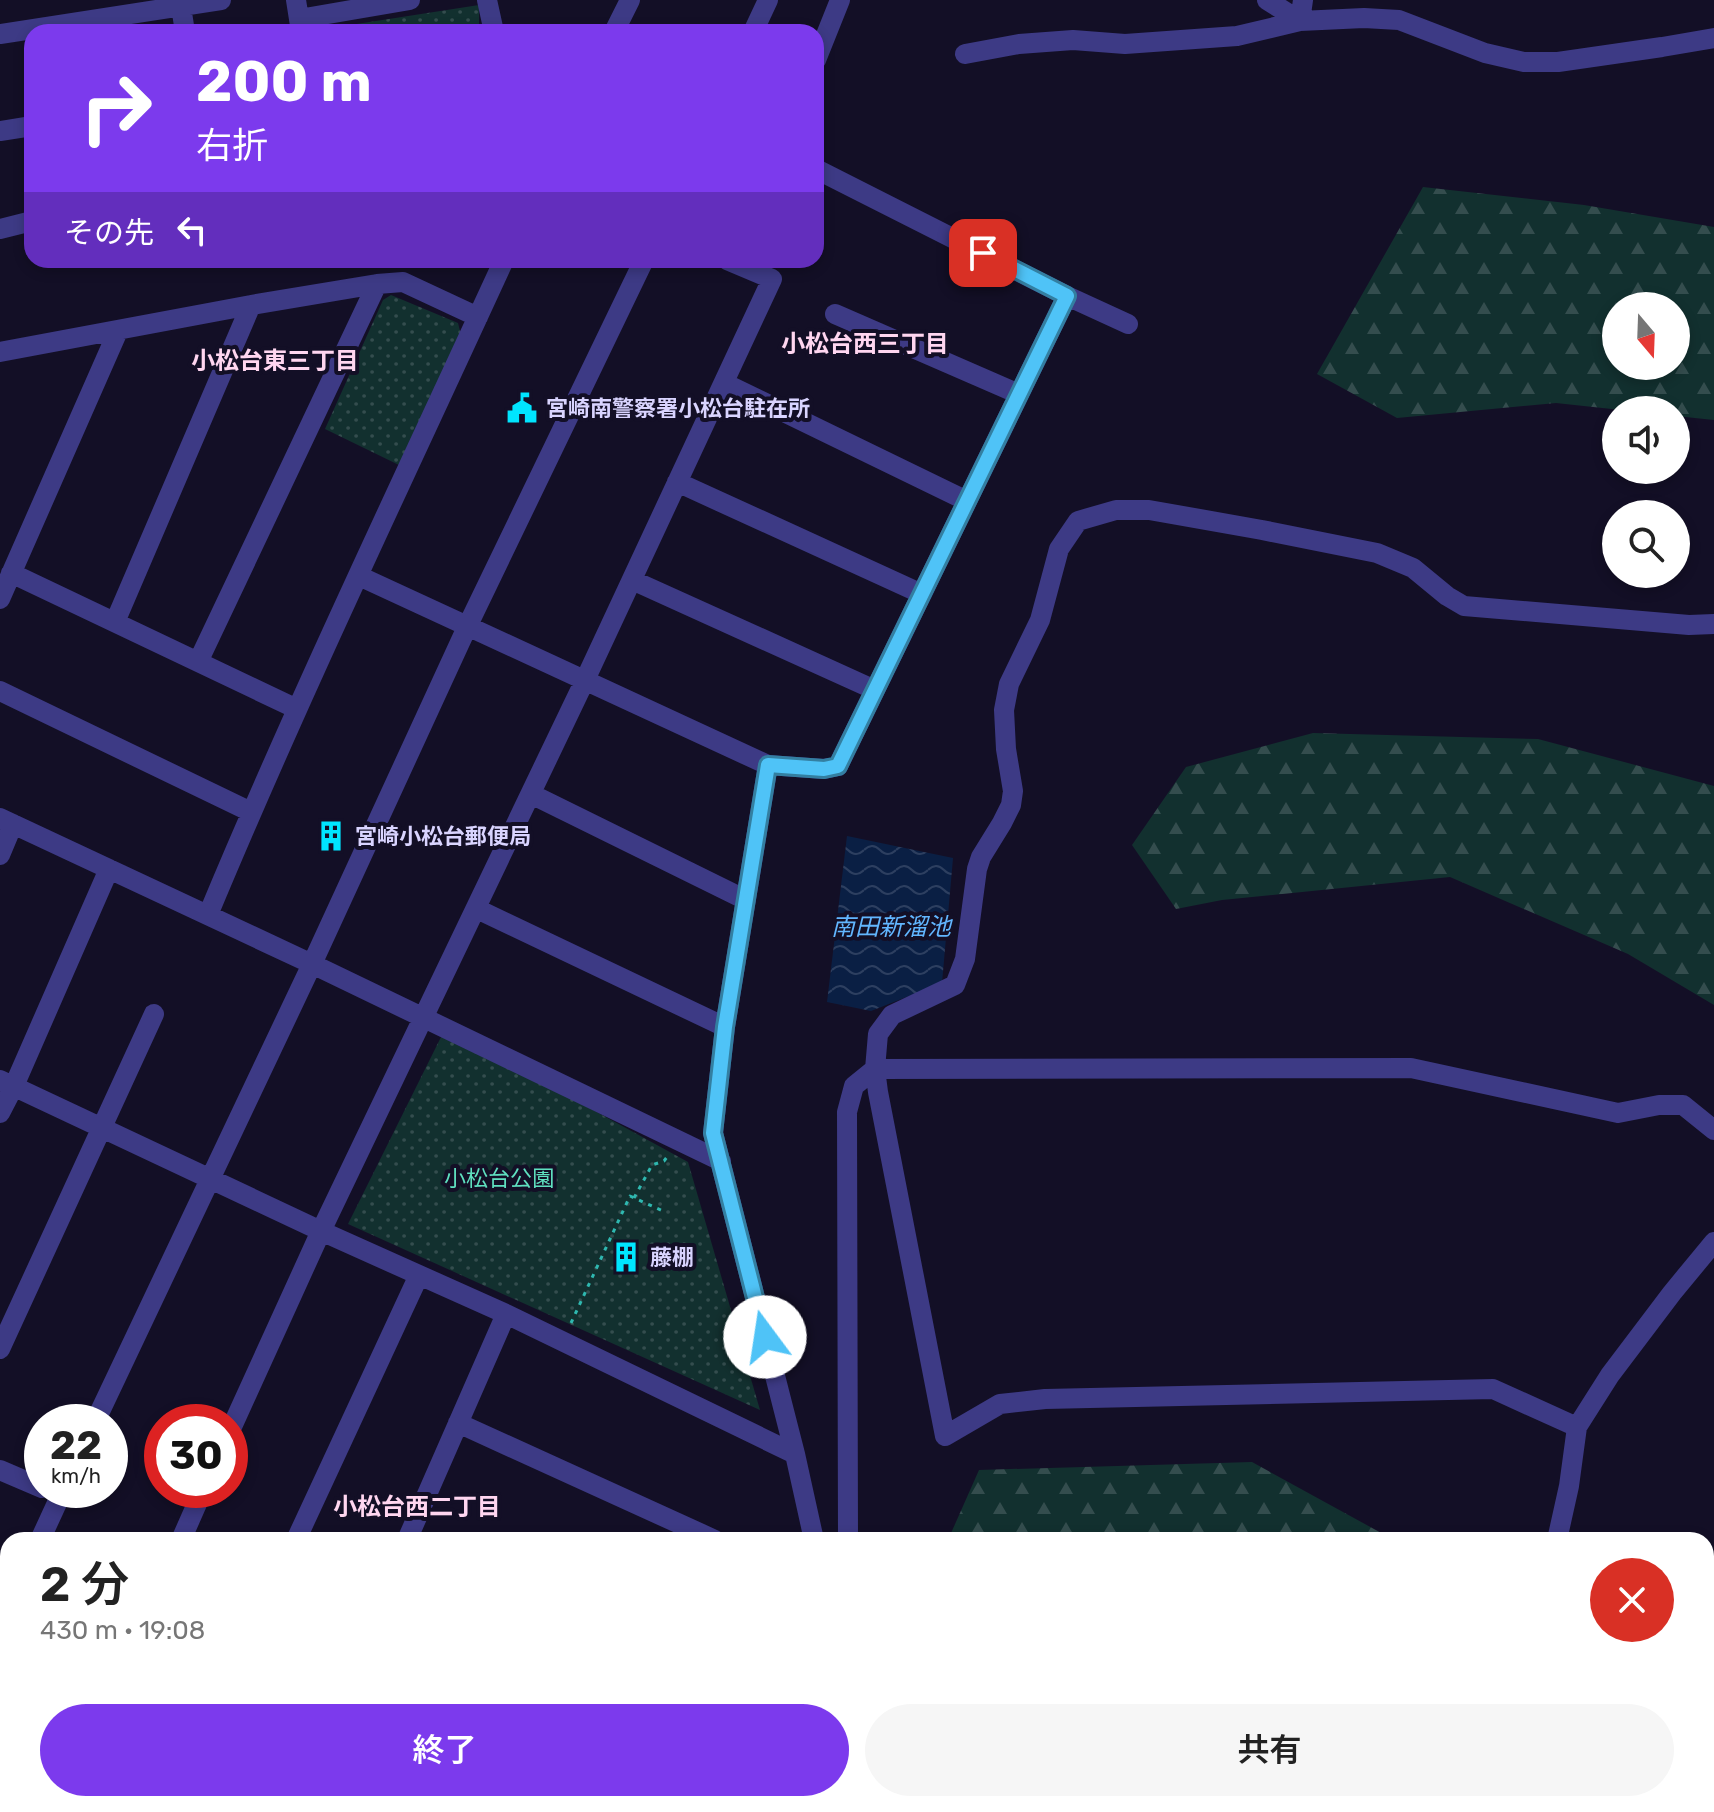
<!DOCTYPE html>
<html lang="ja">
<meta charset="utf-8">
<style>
body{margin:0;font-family:Rubik,"Noto Sans JP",sans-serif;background:#f6f6f6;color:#222;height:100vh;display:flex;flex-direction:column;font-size:30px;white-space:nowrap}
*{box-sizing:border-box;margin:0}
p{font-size:26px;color:#767676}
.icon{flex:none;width:44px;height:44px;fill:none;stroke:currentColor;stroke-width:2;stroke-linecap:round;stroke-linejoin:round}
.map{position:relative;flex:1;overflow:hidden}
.details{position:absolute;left:0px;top:1532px;width:1714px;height:280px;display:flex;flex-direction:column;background:#fff;border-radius:24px 24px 0 0;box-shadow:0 4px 12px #0003}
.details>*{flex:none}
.hud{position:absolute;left:24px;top:24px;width:800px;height:244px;border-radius:24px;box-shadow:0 4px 12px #0003;background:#7c3aed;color:#fff;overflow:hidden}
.needle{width:52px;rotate:161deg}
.controls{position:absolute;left:1602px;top:292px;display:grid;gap:16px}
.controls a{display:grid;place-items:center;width:88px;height:88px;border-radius:50%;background:#fff;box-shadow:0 4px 12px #0003;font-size:40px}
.speed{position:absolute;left:24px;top:1404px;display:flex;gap:16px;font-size:40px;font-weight:700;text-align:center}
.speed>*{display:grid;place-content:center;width:104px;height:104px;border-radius:50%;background:#fff;box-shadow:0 4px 12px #0003;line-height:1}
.speed small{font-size:20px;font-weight:400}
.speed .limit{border:12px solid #d22;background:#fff;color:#111}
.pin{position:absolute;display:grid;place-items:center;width:68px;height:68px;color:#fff;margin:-34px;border-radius:16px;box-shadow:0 4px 12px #0006}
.me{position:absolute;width:88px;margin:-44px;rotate:346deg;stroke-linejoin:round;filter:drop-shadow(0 0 6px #0008)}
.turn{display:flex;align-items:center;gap:28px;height:168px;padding:0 40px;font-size:36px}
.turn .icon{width:104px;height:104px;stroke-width:2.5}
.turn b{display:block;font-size:56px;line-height:68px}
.then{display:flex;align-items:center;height:76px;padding:0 40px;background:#0003;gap:16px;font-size:30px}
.round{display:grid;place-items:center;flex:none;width:84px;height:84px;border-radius:42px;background:#f6f6f6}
.overview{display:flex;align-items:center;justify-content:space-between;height:136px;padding:0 40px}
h1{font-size:48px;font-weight:600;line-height:60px}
.cta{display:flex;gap:16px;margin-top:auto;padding:16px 40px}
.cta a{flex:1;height:92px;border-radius:48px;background:#7c3aed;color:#fff;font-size:32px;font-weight:600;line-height:92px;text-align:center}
.cta a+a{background:#f6f6f6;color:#222}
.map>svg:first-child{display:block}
.forest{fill:url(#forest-firs);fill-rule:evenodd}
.park{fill:url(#park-dots)}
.water{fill:url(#water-waves)}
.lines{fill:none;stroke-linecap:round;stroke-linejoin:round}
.path{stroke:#2fb8b0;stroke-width:3;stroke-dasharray:4 6;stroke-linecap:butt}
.minor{stroke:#3d3a85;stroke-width:20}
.route-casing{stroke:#337fa1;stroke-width:20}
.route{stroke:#4fc3f7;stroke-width:14}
.labels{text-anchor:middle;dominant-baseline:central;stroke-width:8;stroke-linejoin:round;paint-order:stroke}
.poi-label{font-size:22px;font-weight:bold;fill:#d9d4ff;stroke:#130f26;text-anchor:start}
.park-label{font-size:22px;fill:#5fe0c0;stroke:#130f26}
.neighbourhood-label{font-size:24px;font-weight:bold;fill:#ffd6f0;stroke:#130f26}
.water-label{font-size:24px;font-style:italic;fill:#62b6ff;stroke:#130f26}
</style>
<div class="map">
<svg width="1714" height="1812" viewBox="0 0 1714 1812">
<defs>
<pattern id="forest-firs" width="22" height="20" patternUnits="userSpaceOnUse" patternTransform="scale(2)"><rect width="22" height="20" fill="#12302f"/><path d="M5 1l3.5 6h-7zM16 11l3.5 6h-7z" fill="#344d4e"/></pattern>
<pattern id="park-dots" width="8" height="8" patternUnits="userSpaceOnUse" patternTransform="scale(2)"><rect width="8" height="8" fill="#12302f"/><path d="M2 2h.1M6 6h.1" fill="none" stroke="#344d4e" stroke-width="1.8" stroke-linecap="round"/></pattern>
<pattern id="water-waves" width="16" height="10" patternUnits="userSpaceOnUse" patternTransform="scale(2)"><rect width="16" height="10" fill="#0a1f44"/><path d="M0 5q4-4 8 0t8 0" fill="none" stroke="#2d3f60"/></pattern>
</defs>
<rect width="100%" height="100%" fill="#130f26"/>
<path class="forest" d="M 1423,187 L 1584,205 L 1714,227 L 1714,420 L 1676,416 L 1676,410 L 1621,410 L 1556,403 L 1397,418 L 1317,374 ZM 1616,306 L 1676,306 L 1676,366 L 1616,366 Z
M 1313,733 L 1538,739 L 1714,786 L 1714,1005 L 1628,954 L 1450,877 L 1222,900 L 1176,909 L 1132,845 L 1186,767 Z
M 1252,1462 L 1394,1540 L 948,1540 L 979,1470 Z
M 774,1804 L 893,1804 L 892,1812 L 767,1812 Z"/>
<path class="park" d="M 479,5 L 479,32 L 318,32 L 318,30 Z
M 391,295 L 458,323 L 461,335 L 401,466 L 325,429 L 383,300 Z
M 445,1029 L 688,1162 L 760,1410 L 348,1224 Z"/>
<path class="water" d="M 847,836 L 953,858 L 942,983 L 871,1011 L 827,1002 Z"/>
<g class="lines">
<path class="path" d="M 634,1198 L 652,1165 L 664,1161 L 667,1157
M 571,1323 L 630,1196 L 663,1211"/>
<path class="minor" d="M 180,0 L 185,32
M 296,0 L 301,32
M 487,0 L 494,32
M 1267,0 L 1300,21
M 299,19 L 410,0
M 1300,21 L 1303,0
M 614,32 L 630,0
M 753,32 L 768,0
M 0,34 L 221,0
M 965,54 L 1019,44 L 1073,40 L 1125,44 L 1237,36 L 1300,21 L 1364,18 L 1399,20 L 1485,53 L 1524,62 L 1558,62 L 1662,47 L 1714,38
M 816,60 L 840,0
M 0,131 L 32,126
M 816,169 L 1067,296 L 1128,324
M 0,229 L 32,221
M 835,314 L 1019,394
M 0,352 L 251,305 L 377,284 L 403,282 L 478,317
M 724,383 L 967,501
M 677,482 L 922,594
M 11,573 L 297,709
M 359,576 L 768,765 L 824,769 L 838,766 L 1067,296
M 632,580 L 875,690
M 0,599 L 118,331
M 115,622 L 251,305
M 198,662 L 377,284
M 0,691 L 251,812
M 768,765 L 725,1027 L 713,1133 L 795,1454 L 814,1540
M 531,794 L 746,900
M 0,818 L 312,964 L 721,1161
M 0,855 L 13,824
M 477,909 L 725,1027
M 208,915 C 300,694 404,478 504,260
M 0,1080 L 321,1231 L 506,1314 L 795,1454
M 0,1113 L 14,1086 L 109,869
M 0,1349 L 154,1014
M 95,1422 L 312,964 L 468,625 L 644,260
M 458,1423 L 715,1540
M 1577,1427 L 1493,1389 L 1045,1399 L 1000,1404 L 945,1436 L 878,1092 L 875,1069 L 878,1034 L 892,1015 L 955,985 L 965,959 L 977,869 L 981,857 L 1002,823 L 1011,805 L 1013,791 L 1006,749 L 1004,710 L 1009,684 L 1040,620 L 1059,549 L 1078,521 L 1116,510 L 1149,510 L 1262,530 L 1377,553 L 1413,568 L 1447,596 L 1464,606 L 1689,625 L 1714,624
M 230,1431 L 321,1231 L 585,680 L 772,279 L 727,260
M 0,1470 L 42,1488
M 40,1540 L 63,1490
M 181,1540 L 203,1490
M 296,1540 L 419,1275
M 407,1540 L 506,1314
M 848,1540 L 847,1112 L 854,1086 L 875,1069 L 1411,1068 L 1618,1113 L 1659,1105 L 1683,1105 L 1714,1130
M 1557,1540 L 1569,1486 L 1577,1427 L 1610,1375 L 1672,1293 L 1714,1242
M 0,1629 L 8,1611
M 414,1804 L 431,1812
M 652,1812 L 656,1804
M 987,1812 L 988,1804
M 1536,1812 L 1537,1804"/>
</g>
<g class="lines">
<g class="route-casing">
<path id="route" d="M 765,1337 L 713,1133 L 725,1027 L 768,765 L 824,769 L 838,766 L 1067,296 L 983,253"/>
</g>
<use href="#route" class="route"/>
</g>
<defs>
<g id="civic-bare" transform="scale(2.4)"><path d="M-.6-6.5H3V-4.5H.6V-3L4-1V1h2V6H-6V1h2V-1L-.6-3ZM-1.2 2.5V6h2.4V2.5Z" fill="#00e5ff" stroke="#130f26" stroke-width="2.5" paint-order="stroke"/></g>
<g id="building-bare" transform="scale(2.4)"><path d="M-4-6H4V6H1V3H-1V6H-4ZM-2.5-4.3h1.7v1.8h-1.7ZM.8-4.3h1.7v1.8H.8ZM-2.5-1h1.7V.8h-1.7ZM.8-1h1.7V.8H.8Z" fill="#00e5ff" stroke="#130f26" stroke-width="2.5" paint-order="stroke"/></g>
</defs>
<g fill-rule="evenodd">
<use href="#civic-bare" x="522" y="408"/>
<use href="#building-bare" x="331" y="836"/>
<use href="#building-bare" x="626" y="1257"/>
</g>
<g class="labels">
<g class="poi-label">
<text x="546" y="408">宮崎南警察署小松台駐在所</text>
<text x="355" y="836">宮崎小松台郵便局</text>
<text x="650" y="1257">藤棚</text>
</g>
<g class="park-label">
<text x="499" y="1178">小松台公園</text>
</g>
<g class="neighbourhood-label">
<text x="865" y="344">小松台西三丁目</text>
<text x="275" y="361">小松台東三丁目</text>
<text x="417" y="1507">小松台西二丁目</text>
</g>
<g class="water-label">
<text x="891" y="927">南田新溜池</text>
</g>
</g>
</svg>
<div class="controls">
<a><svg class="needle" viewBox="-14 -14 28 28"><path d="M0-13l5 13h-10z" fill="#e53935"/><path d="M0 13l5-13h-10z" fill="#767676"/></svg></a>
<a><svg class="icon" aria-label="sound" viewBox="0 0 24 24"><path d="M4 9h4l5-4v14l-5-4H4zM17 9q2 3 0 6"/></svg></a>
<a><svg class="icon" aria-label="search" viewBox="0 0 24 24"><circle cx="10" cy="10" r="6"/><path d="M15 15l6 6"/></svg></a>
</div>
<div class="speed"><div>22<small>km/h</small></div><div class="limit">30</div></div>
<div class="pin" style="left:983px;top:253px;background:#d93025"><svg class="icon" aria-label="arrive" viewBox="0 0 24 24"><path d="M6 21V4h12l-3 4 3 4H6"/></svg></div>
<svg class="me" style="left:765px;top:1337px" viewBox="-20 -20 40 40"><circle r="19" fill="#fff"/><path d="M0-13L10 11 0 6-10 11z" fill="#4fc3f7"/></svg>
<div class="hud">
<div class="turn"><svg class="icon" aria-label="right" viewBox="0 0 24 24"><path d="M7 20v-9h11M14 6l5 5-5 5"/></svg><div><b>200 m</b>右折</div></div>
<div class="then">その先<svg class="icon" aria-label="left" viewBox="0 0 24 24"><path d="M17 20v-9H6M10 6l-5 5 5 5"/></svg></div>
</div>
<section class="details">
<div class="overview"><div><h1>2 分</h1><p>430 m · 19:08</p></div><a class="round" style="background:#d93025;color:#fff"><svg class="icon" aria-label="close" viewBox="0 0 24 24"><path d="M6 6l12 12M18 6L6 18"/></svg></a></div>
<div class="cta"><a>終了</a><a>共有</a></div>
</section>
</div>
